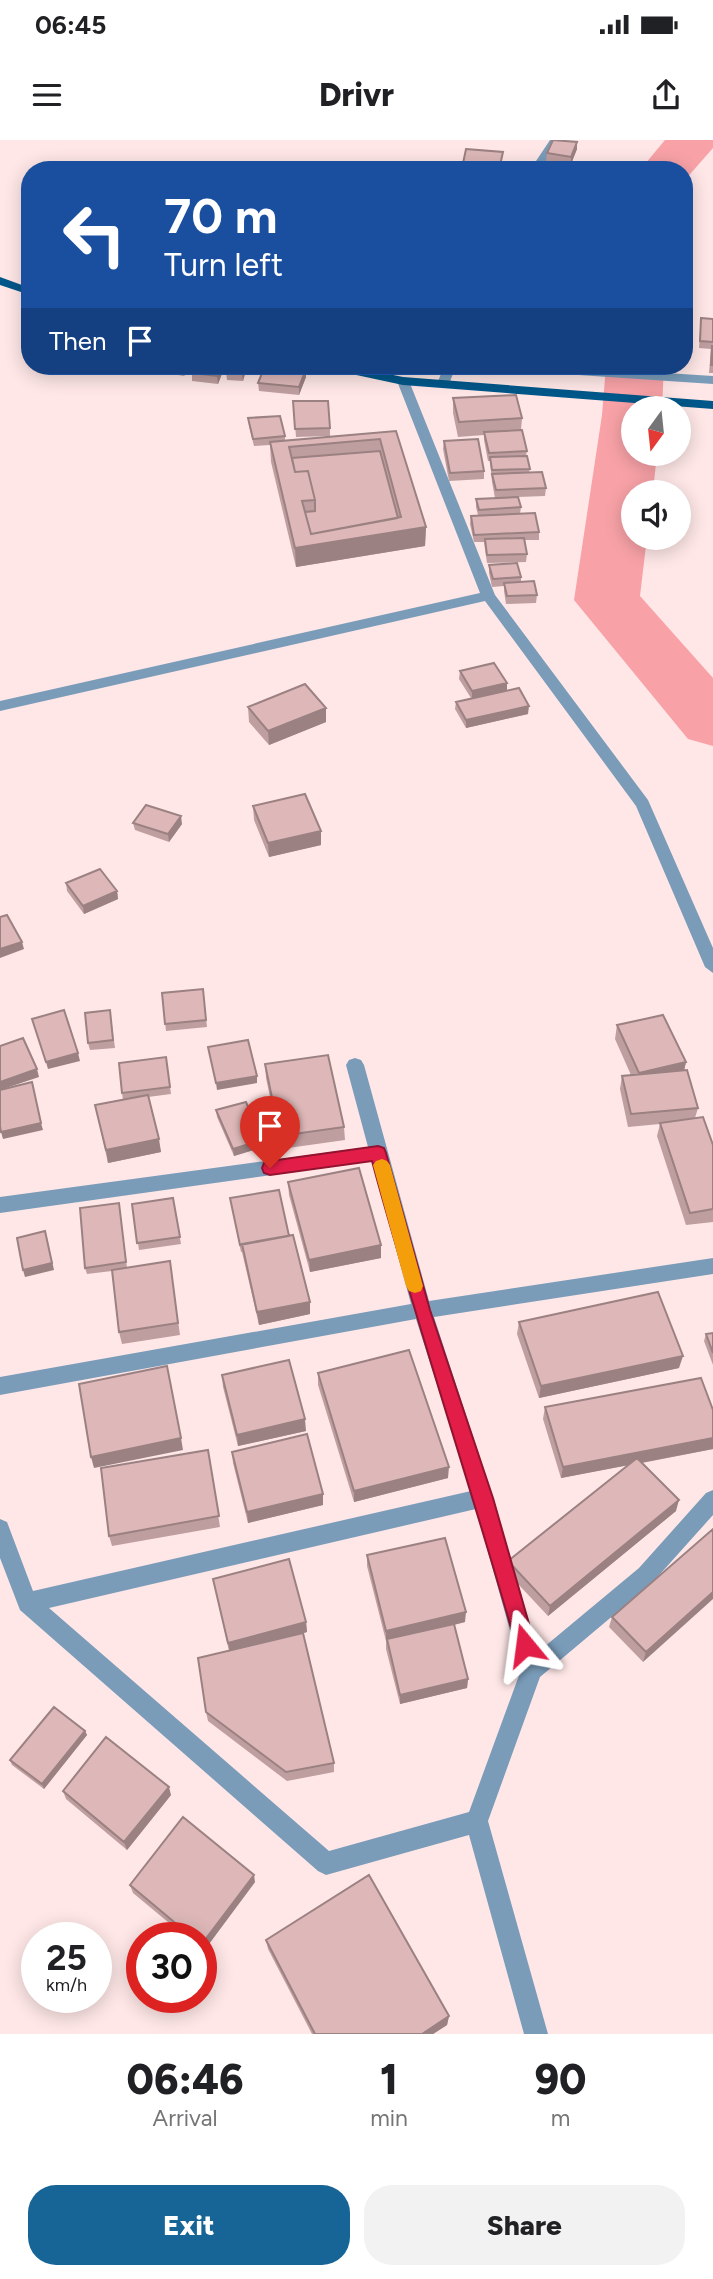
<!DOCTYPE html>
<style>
body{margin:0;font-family:Figtree,sans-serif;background:#f2f2f2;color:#202124;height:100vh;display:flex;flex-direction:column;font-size:26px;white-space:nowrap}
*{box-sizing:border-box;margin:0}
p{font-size:23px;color:#757577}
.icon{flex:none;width:38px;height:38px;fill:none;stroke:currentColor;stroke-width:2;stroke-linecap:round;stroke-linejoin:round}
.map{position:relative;height:1894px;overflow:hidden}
.sheet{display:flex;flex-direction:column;background:#fff;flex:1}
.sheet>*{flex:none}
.top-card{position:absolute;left:21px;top:21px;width:672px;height:214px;border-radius:28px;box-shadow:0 4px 18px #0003;background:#1a4fa0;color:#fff;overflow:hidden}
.needle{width:46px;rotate:195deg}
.controls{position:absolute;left:621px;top:256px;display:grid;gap:14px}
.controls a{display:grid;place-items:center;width:70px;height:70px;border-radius:50%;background:#fff;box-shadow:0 4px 18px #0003;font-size:35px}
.speed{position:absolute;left:21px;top:1782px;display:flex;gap:14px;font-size:35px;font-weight:700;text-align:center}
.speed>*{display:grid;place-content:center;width:91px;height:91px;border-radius:50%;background:#fff;box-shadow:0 4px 18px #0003;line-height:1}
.speed small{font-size:18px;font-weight:400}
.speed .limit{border:10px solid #d22;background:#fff;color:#111}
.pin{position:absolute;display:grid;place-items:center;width:60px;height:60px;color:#fff;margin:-72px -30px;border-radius:50% 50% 50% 0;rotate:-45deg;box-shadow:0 0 7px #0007}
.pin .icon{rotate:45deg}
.me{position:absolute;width:77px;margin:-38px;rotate:344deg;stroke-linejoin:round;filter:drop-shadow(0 0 5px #0008)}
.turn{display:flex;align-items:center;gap:24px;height:147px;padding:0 28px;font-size:32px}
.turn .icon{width:91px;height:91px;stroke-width:2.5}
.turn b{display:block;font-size:49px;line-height:60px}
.then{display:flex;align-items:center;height:66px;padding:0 28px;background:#0003;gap:14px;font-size:26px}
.eta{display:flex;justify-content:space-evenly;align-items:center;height:119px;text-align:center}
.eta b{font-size:42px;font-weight:800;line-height:49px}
.button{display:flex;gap:14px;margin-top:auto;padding:14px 28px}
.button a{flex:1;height:80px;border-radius:28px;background:#176496;color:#fff;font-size:28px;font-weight:800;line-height:80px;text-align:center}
.button a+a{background:#f2f2f2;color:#202124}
.status{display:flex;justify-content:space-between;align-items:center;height:49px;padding:0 35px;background:#fff;direction:ltr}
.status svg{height:19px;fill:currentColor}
header{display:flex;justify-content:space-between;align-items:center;height:91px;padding:0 28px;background:#fff;font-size:32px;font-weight:800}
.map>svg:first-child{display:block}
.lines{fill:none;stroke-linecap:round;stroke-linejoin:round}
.river{fill:#f8a2a7;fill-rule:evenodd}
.lane{fill:#7a9cb9;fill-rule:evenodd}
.street{fill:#7a9cb9;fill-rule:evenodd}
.primary{fill:#005789;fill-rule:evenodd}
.wall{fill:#bf9e9f}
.shaded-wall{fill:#9b8182}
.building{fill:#deb8b9;stroke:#9b8182;stroke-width:2;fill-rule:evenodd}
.route{fill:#e11d48;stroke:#92132f;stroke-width:2}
.slow{fill:#f59e0b}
</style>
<div class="status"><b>06:45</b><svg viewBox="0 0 49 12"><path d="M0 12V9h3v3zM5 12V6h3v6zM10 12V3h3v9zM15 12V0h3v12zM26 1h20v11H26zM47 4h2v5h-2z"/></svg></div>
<header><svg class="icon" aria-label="menu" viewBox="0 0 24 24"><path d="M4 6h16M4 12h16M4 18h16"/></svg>Drivr<svg class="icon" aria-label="share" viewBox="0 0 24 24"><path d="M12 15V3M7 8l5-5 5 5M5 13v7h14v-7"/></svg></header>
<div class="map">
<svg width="713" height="1894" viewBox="0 0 713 1894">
<rect width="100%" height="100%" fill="#ffe7e7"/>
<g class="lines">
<path class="river" d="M 665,0 L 713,0 L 713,8 L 684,41 L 684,30 L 640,30 Z
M 606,226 L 664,226 L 662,268 L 634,268 L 634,313 L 657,313 L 653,352 L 634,352 L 634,397 L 647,397 L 640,456 L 713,538 L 713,606 L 688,599 L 574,460 L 602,275 Z"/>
<path class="lane" d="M 498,226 L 556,226 L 713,236 L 713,244 L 504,230 Z"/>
<path class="street" d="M 550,0 L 560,0 L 541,30 L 530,30 Z
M 444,226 L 456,226 L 449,244 L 443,248 L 437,244 Z
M 403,237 L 409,241 L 495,455 L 648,660 L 713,808 L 713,833 L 705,827 L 636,666 L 485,461 L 0,571 L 0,561 L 480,453 L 397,241 Z
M 355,918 L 361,920 L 364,925 L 429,1161 L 713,1118 L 713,1134 L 434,1177 L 493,1358 L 538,1512 L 639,1428 L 706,1353 L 713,1350 L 713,1375 L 653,1442 L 540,1537 L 488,1681 L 548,1894 L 524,1894 L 469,1695 L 326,1735 L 318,1731 L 20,1470 L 0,1418 L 0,1379 L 7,1382 L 33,1451 L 471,1351 L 416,1179 L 0,1255 L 0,1237 L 411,1164 L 372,1021 L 0,1073 L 0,1057 L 368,1007 L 346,925 L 349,920 ZM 476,1369 L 521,1530 L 469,1672 L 329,1711 L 49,1468 Z"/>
<path class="primary" d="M 0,137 L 30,148 L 30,155 L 0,145 Z
M 327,226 L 349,226 L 403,237 L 713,261 L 713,269 L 403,245 L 333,230 Z"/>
</g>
<path class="wall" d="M 577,9 L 571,24 L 546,21 L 547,13 Z
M 701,178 L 713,179 L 713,233 L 709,233 L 711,209 L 699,208 Z
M 132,226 L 152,226 L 150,229 L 132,227 Z
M 166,226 L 189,226 L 184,236 L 166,233 Z
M 225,226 L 218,244 L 192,241 L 192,233 Z
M 247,226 L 243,241 L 227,240 L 226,232 Z
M 306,229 L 306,237 L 299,255 L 259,251 L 258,243 Z
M 453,258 L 522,278 L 521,290 L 527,311 L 526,316 L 530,329 L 529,332 L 546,348 L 545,356 L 518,357 L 521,367 L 520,374 L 539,392 L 539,400 L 525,400 L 527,414 L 526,422 L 487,423 L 484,402 L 474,402 L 470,384 L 471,376 L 478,375 L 476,367 L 476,359 L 495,358 L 492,342 L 490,321 L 488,321 L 484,300 L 484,295 L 458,297 L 453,273 Z
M 293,261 L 330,288 L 330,296 L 296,297 Z
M 248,278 L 285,296 L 285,301 L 396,291 L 426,387 L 425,406 L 296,427 L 271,322 L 270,305 L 254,306 L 249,286 Z
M 444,301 L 484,331 L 484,339 L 449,341 L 443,309 Z
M 489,425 L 521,437 L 521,442 L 537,455 L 536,463 L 506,464 L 504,451 L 504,446 L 492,447 L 489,433 Z
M 460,531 L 507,543 L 507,550 L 528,574 L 466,588 L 455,569 L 456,562 L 471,558 L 459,539 Z
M 248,567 L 326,568 L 326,582 L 269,605 L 249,582 Z
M 253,666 L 321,705 L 269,717 L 254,680 Z
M 133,683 L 182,684 L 169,702 L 135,690 Z
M 66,743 L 117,751 L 118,759 L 84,774 L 67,751 Z
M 203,849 L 207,887 L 166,891 L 162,853 Z
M 110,870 L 115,908 L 90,910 L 88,903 Z
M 617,885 L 686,922 L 684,930 L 698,968 L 695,978 L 713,1005 L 713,1082 L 686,1085 L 657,996 L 660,984 L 628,987 L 620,949 L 622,936 L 631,935 L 615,899 Z
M 166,917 L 171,954 L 148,957 L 161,1012 L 108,1023 L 95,965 L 123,960 L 122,953 Z
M 265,924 L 344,987 L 345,1000 L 281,1009 L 266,938 Z
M 216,970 L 263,1007 L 234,1016 L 217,977 Z
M 288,1042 L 381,1118 L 310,1132 L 289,1055 Z
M 173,1058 L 181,1104 L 139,1110 L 132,1064 Z
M 230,1058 L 289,1096 L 310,1162 L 310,1174 L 259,1185 L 242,1112 L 241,1112 Z
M 119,1063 L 127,1128 L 170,1121 L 180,1195 L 122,1204 L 119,1192 L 112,1131 L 87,1134 L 85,1128 Z
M 519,1182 L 679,1228 L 539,1258 L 517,1194 Z
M 713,1193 L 713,1225 L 704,1201 L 706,1194 Z
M 318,1233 L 448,1338 L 354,1362 L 318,1245 Z
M 222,1235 L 306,1291 L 238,1306 L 223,1247 Z
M 545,1267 L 713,1309 L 642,1323 L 676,1371 L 548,1476 L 506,1431 L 508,1421 L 628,1325 L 561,1338 L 543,1279 Z
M 208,1310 L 220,1387 L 112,1406 L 109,1396 Z
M 232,1312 L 323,1354 L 323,1365 L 248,1383 L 233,1323 Z
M 713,1389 L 643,1522 L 609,1487 L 612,1477 Z
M 367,1415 L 465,1482 L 454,1485 L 468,1539 L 467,1548 L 400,1564 L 386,1509 L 386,1500 L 386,1501 L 367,1426 Z
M 213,1439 L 306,1482 L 307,1492 L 294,1496 L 334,1623 L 334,1632 L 287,1641 L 208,1581 L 206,1572 L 229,1511 Z
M 85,1591 L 87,1595 L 44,1649 L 12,1625 L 10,1620 Z
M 63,1651 L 171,1655 L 127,1710 L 66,1659 Z
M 255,1742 L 203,1812 L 201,1810 L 201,1797 L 186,1797 L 133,1753 L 130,1745 Z
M 266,1800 L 449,1876 L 447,1885 L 433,1894 L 312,1894 L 268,1809 Z"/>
<path class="shaded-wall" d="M 577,2 L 577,9 L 571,24 L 571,17 Z
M 185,226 L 189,226 L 184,236 L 184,228 Z
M 221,226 L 225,226 L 218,244 L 217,236 Z
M 245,226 L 247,226 L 243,241 L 242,233 Z
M 306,229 L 306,237 L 299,255 L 299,247 Z
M 426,387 L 425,406 L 296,427 L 295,408 Z
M 507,543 L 507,551 L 472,559 L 472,551 Z
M 529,566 L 528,574 L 466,588 L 466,580 Z
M 326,568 L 326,582 L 269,605 L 268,591 Z
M 181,676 L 182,684 L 169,702 L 168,694 Z
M 321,691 L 321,705 L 269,717 L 268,703 Z
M 117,751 L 118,759 L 84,774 L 83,766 Z
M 22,802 L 24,809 L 0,818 L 0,809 Z
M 78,913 L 80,921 L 48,929 L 46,922 Z
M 686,922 L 683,936 L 637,946 L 639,933 Z
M 37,929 L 39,937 L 0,950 L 0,942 Z
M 257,936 L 257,943 L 217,950 L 216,943 Z
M 41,983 L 43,990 L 3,999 L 1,992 Z
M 159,999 L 161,1012 L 108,1023 L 106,1010 Z
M 262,1000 L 263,1007 L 234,1016 L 233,1009 Z
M 47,1098 L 54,1130 L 25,1137 L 23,1130 Z
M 381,1105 L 381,1118 L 310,1132 L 309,1120 Z
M 310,1162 L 310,1174 L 259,1185 L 257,1172 Z
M 683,1216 L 679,1228 L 539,1258 L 541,1246 Z
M 305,1279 L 306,1291 L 238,1306 L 237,1295 Z
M 181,1298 L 183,1310 L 94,1328 L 91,1317 Z
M 713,1298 L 713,1309 L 561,1338 L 563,1327 Z
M 449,1327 L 448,1338 L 354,1362 L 354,1351 Z
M 323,1354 L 323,1365 L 248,1383 L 247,1372 Z
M 679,1360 L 676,1371 L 548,1476 L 550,1466 Z
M 713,1452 L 713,1459 L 643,1522 L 646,1512 Z
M 466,1472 L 465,1482 L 386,1501 L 386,1491 Z
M 306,1482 L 307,1492 L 230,1513 L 228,1503 Z
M 468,1539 L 467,1548 L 400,1564 L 400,1555 Z
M 85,1591 L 87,1595 L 44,1649 L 42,1644 Z
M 169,1647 L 171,1655 L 127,1710 L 124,1702 Z
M 254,1735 L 255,1742 L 203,1812 L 201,1805 Z
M 449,1876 L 447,1885 L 433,1894 L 422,1894 Z"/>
<path class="building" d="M 553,0 L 577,2 L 571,17 L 547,13 Z
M 466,9 L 503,12 L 499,30 L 462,28 Z
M 701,178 L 713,179 L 713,202 L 700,201 Z
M 712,206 L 713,206 L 713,225 L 711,225 Z
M 170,226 L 185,226 L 184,228 Z
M 195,226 L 221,226 L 217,236 L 192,233 Z
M 228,226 L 245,226 L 242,233 L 226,232 Z
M 265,226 L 274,226 L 306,229 L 299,247 L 258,243 Z
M 516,255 L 522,278 L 459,282 L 453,258 Z
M 293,261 L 328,261 L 330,288 L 295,289 Z
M 280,276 L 285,296 L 253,299 L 248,278 Z
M 522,290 L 527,311 L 489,313 L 484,292 Z
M 396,291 L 426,387 L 295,408 L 270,302 ZM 380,299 L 401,377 L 311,394 L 302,361 L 315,360 L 308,331 L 295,332 L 289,307 Z
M 478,299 L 484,331 L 450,333 L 444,301 Z
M 380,311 L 398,378 L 311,394 L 305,372 L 315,371 L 315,360 L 308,331 L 295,332 L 292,318 Z
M 527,316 L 530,329 L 492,330 L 490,317 Z
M 542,332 L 546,348 L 496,350 L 492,334 Z
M 518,357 L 521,367 L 479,370 L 476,359 Z
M 535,373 L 539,392 L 474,395 L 471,376 Z
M 524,398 L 527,414 L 487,415 L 485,399 Z
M 517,423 L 521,437 L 493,439 L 489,425 Z
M 534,441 L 537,455 L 507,456 L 504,443 Z
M 494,523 L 507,543 L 472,551 L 460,531 Z
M 305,544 L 326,568 L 268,591 L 248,567 Z
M 519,548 L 529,566 L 466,580 L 456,562 Z
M 305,654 L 321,691 L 268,703 L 253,666 Z
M 146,665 L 181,676 L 168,694 L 133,683 Z
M 100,729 L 117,751 L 83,766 L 66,743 Z
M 7,775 L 22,802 L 0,809 L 0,777 Z
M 203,849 L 206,880 L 165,884 L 162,853 Z
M 64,870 L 78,913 L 46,922 L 32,879 Z
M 110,870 L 113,900 L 88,903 L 85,873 Z
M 663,875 L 686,922 L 639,933 L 617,885 Z
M 23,898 L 37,929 L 0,942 L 0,906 Z
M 248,900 L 257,936 L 216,943 L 208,907 Z
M 328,915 L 344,987 L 280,996 L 265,924 Z
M 166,917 L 170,947 L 122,953 L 119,923 Z
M 687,930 L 698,968 L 631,974 L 622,936 Z
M 32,942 L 41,983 L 1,992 L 0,986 L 0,950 Z
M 148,955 L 159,999 L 106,1010 L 95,965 Z
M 246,962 L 262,1000 L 233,1009 L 216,970 Z
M 703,977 L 713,1005 L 713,1069 L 690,1073 L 660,983 Z
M 359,1028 L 381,1105 L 309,1120 L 288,1042 Z
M 279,1050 L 289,1096 L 240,1105 L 230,1058 Z
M 173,1058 L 180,1097 L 137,1103 L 132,1064 Z
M 119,1063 L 126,1122 L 85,1128 L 80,1068 Z
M 45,1091 L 52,1123 L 23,1130 L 17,1098 Z
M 293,1095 L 310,1162 L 257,1172 L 242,1104 Z
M 170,1121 L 178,1183 L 119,1192 L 112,1130 Z
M 658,1152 L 683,1216 L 541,1246 L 519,1182 Z
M 713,1193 L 713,1213 L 706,1194 Z
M 409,1210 L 449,1327 L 354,1351 L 318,1233 Z
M 289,1220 L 305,1279 L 237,1295 L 222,1235 Z
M 167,1226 L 181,1298 L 91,1317 L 79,1244 Z
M 701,1238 L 713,1270 L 713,1298 L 563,1327 L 545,1267 Z
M 307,1294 L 323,1354 L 247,1372 L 232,1312 Z
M 208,1310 L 219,1376 L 109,1396 L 101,1328 Z
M 637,1318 L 679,1360 L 550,1466 L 508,1421 Z
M 713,1389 L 713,1452 L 646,1512 L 612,1477 Z
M 445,1398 L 466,1472 L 386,1491 L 367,1415 Z
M 289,1419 L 306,1482 L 228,1503 L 213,1439 Z
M 454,1484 L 468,1539 L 400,1555 L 387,1499 Z
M 303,1493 L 334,1623 L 286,1632 L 206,1572 L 198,1518 Z
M 54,1567 L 85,1591 L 42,1644 L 10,1620 Z
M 106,1597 L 169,1647 L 124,1702 L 63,1651 Z
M 183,1677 L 254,1735 L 201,1805 L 201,1797 L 192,1797 L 130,1745 Z
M 369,1735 L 449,1876 L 422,1894 L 315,1894 L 266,1800 Z"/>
<path class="route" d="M 378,1006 L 384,1008 L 386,1013 L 430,1170 L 493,1358 L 535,1505 L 532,1512 L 525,1515 L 518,1512 L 516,1505 C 470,1343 416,1183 372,1021 L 270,1035 L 264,1033 L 262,1028 L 264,1023 L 270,1021 Z"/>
<path class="slow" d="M 382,1019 L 387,1021 L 390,1025 L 423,1146 L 421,1151 L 415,1153 L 409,1151 L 406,1146 L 373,1025 L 376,1021 Z"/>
</svg>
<div class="controls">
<a><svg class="needle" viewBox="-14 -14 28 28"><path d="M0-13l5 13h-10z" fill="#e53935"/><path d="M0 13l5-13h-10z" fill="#757577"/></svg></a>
<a><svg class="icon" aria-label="sound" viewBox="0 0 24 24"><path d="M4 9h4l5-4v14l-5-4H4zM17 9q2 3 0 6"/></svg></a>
</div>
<div class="speed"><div>25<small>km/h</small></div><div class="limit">30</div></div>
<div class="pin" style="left:270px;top:1028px;background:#d93025"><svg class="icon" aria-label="arrive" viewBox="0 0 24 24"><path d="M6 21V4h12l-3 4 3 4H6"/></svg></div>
<svg class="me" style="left:525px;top:1505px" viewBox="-20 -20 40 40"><path d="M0-17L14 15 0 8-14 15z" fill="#e11d48" stroke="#fff" stroke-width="4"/></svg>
<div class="top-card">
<div class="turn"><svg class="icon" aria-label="left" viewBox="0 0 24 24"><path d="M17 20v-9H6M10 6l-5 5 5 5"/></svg><div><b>70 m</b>Turn left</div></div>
<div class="then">Then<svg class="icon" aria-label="arrive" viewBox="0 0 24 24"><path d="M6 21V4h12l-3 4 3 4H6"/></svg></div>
</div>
</div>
<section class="sheet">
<div class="eta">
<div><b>06:46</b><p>Arrival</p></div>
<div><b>1</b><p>min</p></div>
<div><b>90</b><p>m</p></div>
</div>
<div class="button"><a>Exit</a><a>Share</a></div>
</section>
